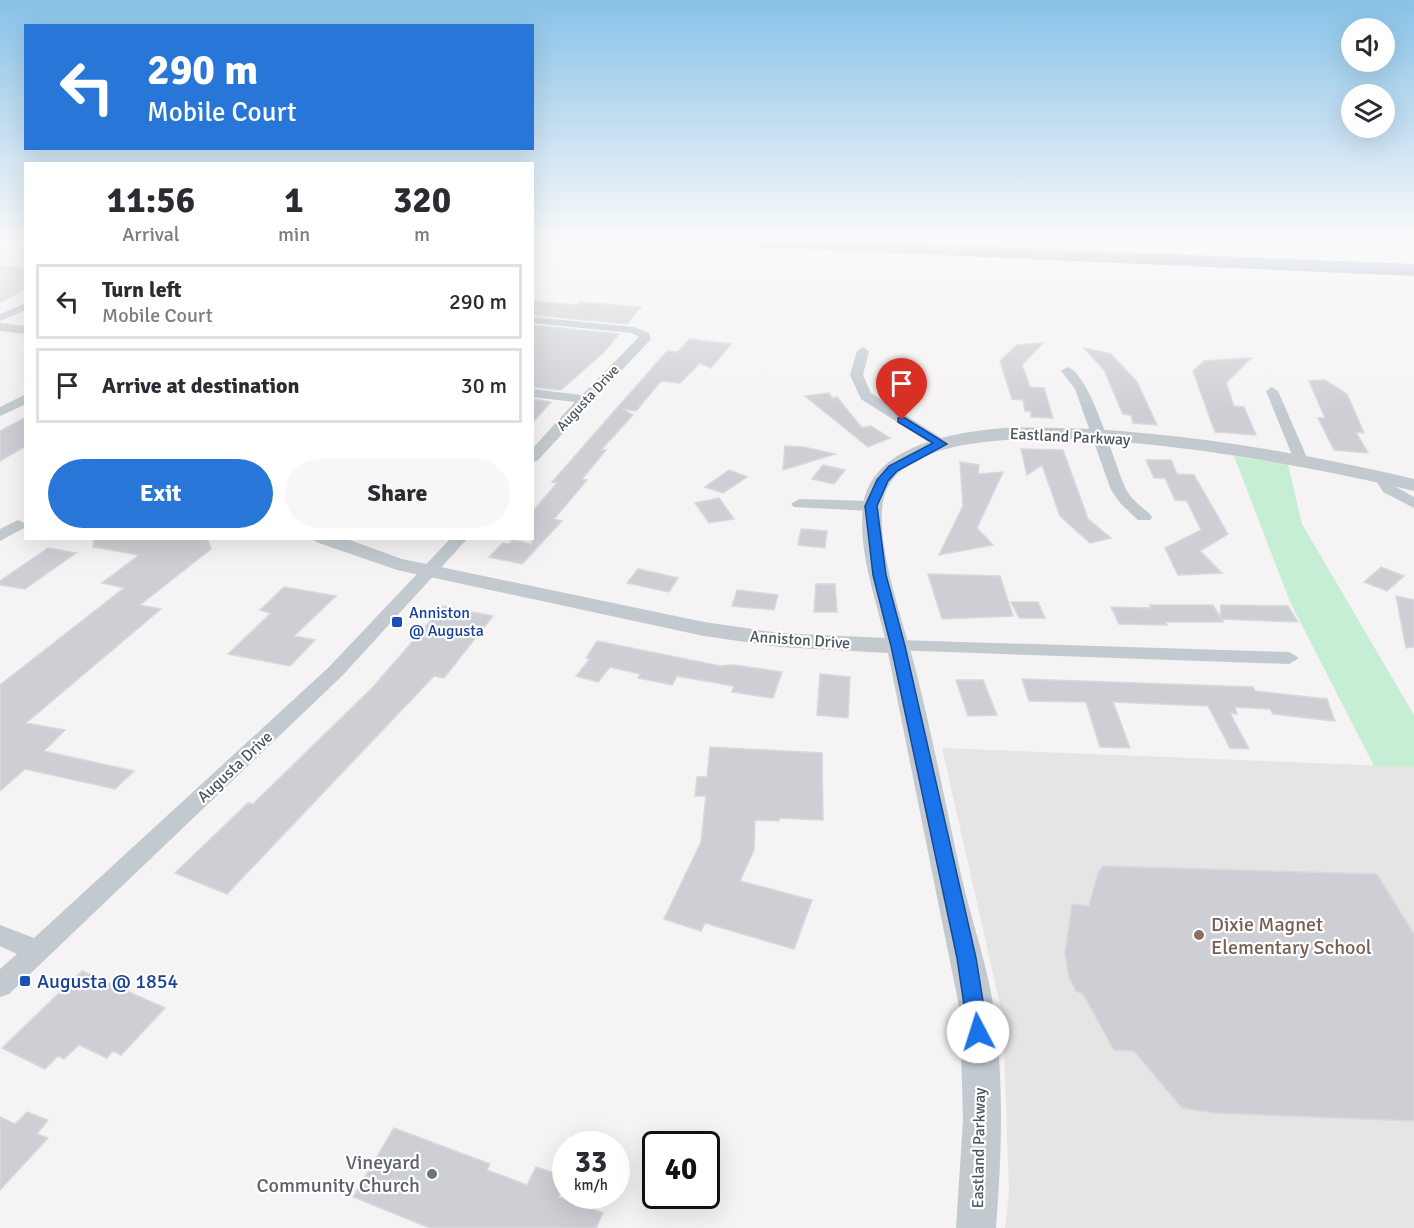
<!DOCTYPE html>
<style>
body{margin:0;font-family:Signika,sans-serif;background:#f7f7f7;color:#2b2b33;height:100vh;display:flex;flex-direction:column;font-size:22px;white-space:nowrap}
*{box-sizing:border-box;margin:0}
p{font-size:20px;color:#7c7c81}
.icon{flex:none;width:33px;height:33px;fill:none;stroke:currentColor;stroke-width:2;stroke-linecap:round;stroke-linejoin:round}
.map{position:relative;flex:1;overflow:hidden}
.panel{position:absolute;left:24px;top:162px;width:510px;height:378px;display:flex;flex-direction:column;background:#fff;border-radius:0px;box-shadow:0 6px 24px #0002}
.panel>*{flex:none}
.banner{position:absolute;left:24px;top:24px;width:510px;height:126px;border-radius:0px;box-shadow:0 6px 24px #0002;background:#2976d9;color:#fff;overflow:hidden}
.fabs{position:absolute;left:1341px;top:18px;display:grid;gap:12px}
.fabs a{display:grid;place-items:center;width:54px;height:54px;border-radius:50%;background:#fff;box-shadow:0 6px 24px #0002;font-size:30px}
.speed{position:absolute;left:552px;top:1131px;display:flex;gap:12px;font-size:30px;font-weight:700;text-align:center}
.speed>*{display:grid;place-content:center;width:78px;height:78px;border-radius:50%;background:#fff;box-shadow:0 6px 24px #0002;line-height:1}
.speed small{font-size:15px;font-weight:400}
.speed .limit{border:3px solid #111;border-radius:9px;background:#fff;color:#111}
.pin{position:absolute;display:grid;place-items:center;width:51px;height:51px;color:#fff;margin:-62px -26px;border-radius:50% 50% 50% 0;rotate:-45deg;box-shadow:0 0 6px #0007}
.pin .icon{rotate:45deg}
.me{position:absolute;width:66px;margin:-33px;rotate:355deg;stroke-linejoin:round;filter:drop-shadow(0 0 4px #0008)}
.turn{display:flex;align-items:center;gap:21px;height:126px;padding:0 24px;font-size:27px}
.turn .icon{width:78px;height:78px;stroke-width:2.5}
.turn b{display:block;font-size:42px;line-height:51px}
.eta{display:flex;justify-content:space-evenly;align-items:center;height:102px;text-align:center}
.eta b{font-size:36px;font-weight:800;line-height:42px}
.action{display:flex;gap:12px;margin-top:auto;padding:12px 24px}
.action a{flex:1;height:69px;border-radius:36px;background:#2976d9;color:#fff;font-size:24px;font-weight:800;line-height:69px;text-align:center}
.action a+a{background:#f7f7f7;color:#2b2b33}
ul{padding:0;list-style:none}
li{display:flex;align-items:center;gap:18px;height:75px;margin:0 12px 9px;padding:0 12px;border:3px solid #e1e1e2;border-radius:0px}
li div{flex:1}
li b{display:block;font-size:22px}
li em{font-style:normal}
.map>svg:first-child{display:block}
.education{fill:#e6e4e4}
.green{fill:#c6eed5}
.building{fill:#cdcfd4;stroke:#d7d9dd;stroke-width:1.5}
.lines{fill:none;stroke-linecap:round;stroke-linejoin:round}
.minor{fill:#c2cad0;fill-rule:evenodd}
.tertiary{fill:#c2cad0;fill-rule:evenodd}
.motorway{fill:#8fa5bd;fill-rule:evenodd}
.route{fill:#1a73e8;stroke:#114b97;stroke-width:1.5}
.transit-dot{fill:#1a4fb4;stroke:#fff;stroke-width:2}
.education-dot{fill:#8d6e63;stroke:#fff;stroke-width:2}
.worship-dot{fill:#6b7280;stroke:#fff;stroke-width:2}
.labels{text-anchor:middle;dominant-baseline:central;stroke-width:4.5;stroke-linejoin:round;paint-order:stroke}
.far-street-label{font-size:14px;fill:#4b565f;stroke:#fff}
.street-label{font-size:16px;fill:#4b565f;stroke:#fff}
.transit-label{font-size:16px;fill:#164399;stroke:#fff;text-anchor:start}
.near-education-label{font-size:20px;fill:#785e54;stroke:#fff;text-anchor:start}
.near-transit-label{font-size:20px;fill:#164399;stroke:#fff;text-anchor:start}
.near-worship-label{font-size:20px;fill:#5b616d;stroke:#fff;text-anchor:end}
</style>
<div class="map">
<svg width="1414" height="1228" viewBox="0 0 1414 1228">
<rect width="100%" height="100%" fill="#f5f3f3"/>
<path class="education" d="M 942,748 L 1414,767 L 1414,1228 L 1005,1228 L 1009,1192 L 1003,1018 Z"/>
<path class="green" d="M 1234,456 L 1288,464 L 1302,524 L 1414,715 L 1414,767 L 1374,766 L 1290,602 Z"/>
<path class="building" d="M 0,266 L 25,268 L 26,274 L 26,289 L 0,303 Z
M 532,301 L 577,305 L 579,302 L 641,307 L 627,324 L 532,315 Z
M 532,325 L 619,334 L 603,353 L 561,390 L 532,387 Z
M 689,339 L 731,344 L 711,368 L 700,363 L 680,383 L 661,381 L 636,411 L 622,409 L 633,415 L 601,450 L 606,450 L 582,479 L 587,480 L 554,519 L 562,521 L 522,564 L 489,557 L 503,543 L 509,544 L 513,540 L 532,544 L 532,512 L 557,483 L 552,482 L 667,351 L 678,352 Z
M 1043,343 L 1022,365 L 1030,387 L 1044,388 L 1053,418 L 1031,417 L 1031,411 L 1025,411 L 1023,400 L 1012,399 L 1000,361 L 1017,345 Z
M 1084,348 L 1111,354 L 1137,382 L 1157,425 L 1133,423 L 1131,415 L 1123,414 L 1104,370 Z
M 1251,358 L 1226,383 L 1234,406 L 1244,407 L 1256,435 L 1215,432 L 1193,371 L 1204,361 Z
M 1325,380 L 1347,394 L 1364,433 L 1356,432 L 1368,453 L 1334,450 L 1318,418 L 1325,418 L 1309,381 Z
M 829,393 L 832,398 L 837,397 L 862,428 L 871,426 L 890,438 L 868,447 L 805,396 Z
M 532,399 L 551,402 L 532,423 Z
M 26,417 L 26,446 L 0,461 L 0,431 Z
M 785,446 L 804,447 L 835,454 L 783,470 Z
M 1021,449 L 1063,450 L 1088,519 L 1111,538 L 1090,543 L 1060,516 L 1042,465 L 1027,475 Z
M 1146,460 L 1171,460 L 1177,474 L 1194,475 L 1228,534 L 1200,551 L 1222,573 L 1178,575 L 1165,548 L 1201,530 L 1187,501 L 1175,500 L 1165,478 L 1154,478 Z
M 960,462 L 979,465 L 978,474 L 1003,472 L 977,528 L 993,545 L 939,555 L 963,506 Z
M 823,465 L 845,470 L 834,484 L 812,479 Z
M 729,470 L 747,477 L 723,493 L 705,487 Z
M 719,498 L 734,519 L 709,523 L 695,503 Z
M 801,529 L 827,531 L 825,548 L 798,545 Z
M 94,538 L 207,538 L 211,549 L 140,605 L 161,609 L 26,723 L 65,730 L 44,751 L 134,771 L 115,789 L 25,769 L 0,791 L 0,685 L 124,588 L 102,583 L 139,555 L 93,547 Z
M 48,548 L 76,553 L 25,589 L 0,585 L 0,581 Z
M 1381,567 L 1404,576 L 1387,591 L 1364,582 Z
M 638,569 L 678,578 L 669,592 L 627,583 Z
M 928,574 L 1000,576 L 1013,616 L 942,619 Z
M 816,584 L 835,584 L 837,612 L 814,612 Z
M 284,587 L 336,596 L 294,636 L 315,640 L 290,666 L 228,654 L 271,613 L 260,610 Z
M 737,590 L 778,595 L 774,610 L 732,606 Z
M 1396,596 L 1414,600 L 1414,647 L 1406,648 Z
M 1011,602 L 1038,602 L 1045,618 L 1019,618 Z
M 1150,605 L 1213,605 L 1220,617 L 1221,605 L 1288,606 L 1298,622 L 1222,619 L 1223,622 L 1165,622 L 1167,625 L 1119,624 L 1111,607 L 1151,608 Z
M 443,606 L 493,616 L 444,678 L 434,676 L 227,894 L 175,873 L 248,803 L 253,804 L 374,686 Z
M 597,641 L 720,666 L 734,665 L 782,672 L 773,698 L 732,692 L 734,686 L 677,676 L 672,685 L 638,678 L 640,674 L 610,667 L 598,682 L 576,676 L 590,659 L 586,658 Z
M 820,674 L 850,677 L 848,718 L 817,715 Z
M 1022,679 L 1253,687 L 1255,691 L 1327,699 L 1335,721 L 1273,714 L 1270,709 L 1235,707 L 1237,714 L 1230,713 L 1249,749 L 1230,748 L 1208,706 L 1113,702 L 1130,748 L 1100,747 L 1086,702 L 1029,701 Z
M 956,680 L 983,680 L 997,715 L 968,716 Z
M 710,747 L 822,753 L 823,820 L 779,818 L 779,821 L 755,820 L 754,850 L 740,881 L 812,900 L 794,949 L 705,923 L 701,931 L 664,919 L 701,842 L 706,796 L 695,796 L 697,777 L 707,777 Z
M 1103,866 L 1377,874 L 1414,934 L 1414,1121 L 1214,1113 L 1182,1108 L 1134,1051 L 1114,1050 L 1083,994 L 1076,991 L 1069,977 L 1065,954 L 1072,904 L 1089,906 L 1098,873 Z
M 82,971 L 165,1008 L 121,1055 L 113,1051 L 107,1058 L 79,1045 L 64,1059 L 58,1056 L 45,1069 L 2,1048 Z
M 27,1112 L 48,1120 L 37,1134 L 48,1138 L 0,1190 L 0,1117 L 15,1124 Z
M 394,1128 L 490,1164 L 487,1170 L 527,1185 L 536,1167 L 566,1177 L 559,1197 L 603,1213 L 596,1228 L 430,1228 L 353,1197 Z"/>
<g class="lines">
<path class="minor" d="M 26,303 L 26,310 L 0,321 L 0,314 Z
M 532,317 L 634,327 L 649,333 L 651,339 L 537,461 L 532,462 L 532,449 L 575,402 L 532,397 L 532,389 L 582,395 L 639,337 L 632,333 L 532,323 Z
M 863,347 L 869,351 L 863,375 L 871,393 L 946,441 L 946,447 L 936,447 L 861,399 L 850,375 L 857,351 Z
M 1067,367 C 1092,374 1114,466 1127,491 C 1132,500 1142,507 1150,514 L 1152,517 L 1150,520 L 1138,520 L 1121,504 L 1111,490 L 1075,389 L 1061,371 Z
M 1272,387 L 1278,391 L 1308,460 L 1306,463 L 1296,463 L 1294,460 L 1266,391 Z
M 26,394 L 26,404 L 0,416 L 0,407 Z
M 1381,473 L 1386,474 L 1394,486 L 1414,497 L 1414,508 L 1383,492 L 1374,477 Z
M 799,499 L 871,501 L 879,506 L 871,511 L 794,507 L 791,504 Z
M 18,520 L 26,524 L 24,528 L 0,541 L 0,529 Z
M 451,538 L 468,538 L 343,675 L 9,994 L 0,997 L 0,969 L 17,954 L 0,946 L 0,925 L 34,938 L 329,667 Z
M 898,640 L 1289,652 L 1299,658 L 1289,664 L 891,650 L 889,646 Z"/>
<path class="tertiary" d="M 0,323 L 26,326 L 26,334 L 0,331 Z
M 1004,428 C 1135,424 1287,449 1414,479 L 1414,491 C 1325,469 929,385 886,491 C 869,533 907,631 917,675 C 934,743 947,812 962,879 C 971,918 984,955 991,993 C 1005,1070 1002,1151 996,1228 L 956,1228 L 963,1120 L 960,1011 L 888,653 L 780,647 L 704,636 L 397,570 L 316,542 L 313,538 L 344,538 L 402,559 L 704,622 L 780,633 L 885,638 C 875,596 858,551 863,507 C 870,445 955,432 1004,428 Z"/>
<path class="motorway" d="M 724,241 L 850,241 L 1414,264 L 1414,276 L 733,246 Z"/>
</g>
<linearGradient id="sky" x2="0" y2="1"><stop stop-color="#87c2e8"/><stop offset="0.58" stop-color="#fafafa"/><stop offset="1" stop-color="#fafafa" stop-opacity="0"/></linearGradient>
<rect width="1414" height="413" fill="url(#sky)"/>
<path class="route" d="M 898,418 L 905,418 L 947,444 L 897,471 L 888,481 L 877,506 L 886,575 L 905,646 L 976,958 L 988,1032 L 985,1039 L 978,1042 L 971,1039 L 968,1032 L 957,958 L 891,646 L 873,575 L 865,506 L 877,480 L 889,466 L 933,443 L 898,422 Z"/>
<g class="transit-dot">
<rect x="391" y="616" width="12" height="12" rx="3"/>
<rect x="19" y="975" width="12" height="12" rx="3"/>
</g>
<circle class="education-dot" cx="1199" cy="935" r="6"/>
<circle class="worship-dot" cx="432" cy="1174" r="6"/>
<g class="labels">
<g class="far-street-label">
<text transform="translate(588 398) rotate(-47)">Augusta Drive</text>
</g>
<g class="street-label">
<text transform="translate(1070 437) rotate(3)">Eastland Parkway</text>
<text transform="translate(800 640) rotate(4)">Anniston Drive</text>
<text transform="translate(235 767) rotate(-43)">Augusta Drive</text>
<text transform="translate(979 1148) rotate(-89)">Eastland Parkway</text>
</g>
<g class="transit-label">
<text x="409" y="613">Anniston<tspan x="409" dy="18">@ Augusta</tspan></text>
</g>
<g class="near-education-label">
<text x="1211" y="924">Dixie Magnet<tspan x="1211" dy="23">Elementary School</tspan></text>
</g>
<g class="near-transit-label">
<text x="37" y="981">Augusta @ 1854</text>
</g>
<g class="near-worship-label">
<text x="420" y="1162">Vineyard<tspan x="420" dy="23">Community Church</tspan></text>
</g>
</g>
</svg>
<div class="fabs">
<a><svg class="icon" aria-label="sound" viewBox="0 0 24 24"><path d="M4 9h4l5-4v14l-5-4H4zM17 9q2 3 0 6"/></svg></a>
<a><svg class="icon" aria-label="layers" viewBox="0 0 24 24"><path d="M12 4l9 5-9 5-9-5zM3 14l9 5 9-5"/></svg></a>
</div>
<div class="speed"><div>33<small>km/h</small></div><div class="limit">40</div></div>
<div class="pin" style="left:902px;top:420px;background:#d93025"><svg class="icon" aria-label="arrive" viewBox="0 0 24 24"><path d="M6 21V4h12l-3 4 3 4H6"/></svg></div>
<svg class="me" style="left:978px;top:1032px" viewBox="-20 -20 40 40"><circle r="19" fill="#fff"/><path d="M0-13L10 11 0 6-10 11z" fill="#1a73e8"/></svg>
<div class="banner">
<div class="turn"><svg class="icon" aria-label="left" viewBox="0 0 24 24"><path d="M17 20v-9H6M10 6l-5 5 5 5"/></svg><div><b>290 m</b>Mobile Court</div></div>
</div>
<section class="panel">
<div class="eta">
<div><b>11:56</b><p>Arrival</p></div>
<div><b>1</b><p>min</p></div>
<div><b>320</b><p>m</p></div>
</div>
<ul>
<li><svg class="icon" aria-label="left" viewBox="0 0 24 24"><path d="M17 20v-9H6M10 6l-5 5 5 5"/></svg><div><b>Turn left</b><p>Mobile Court</p></div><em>290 m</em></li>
<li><svg class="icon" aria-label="arrive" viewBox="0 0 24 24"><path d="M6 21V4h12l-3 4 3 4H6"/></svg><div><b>Arrive at destination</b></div><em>30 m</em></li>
</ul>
<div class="action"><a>Exit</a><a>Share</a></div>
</section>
</div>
